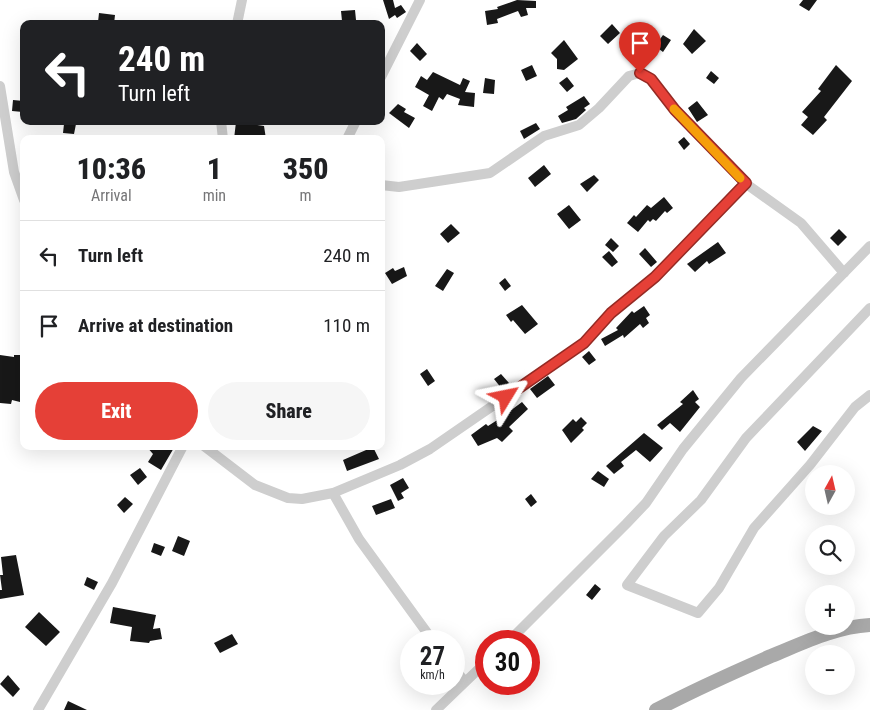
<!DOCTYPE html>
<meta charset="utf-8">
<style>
body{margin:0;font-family:"Roboto Condensed",sans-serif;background:#f6f6f6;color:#202124;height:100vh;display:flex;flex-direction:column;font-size:19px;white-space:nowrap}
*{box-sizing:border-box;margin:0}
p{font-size:16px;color:#757577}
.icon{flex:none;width:28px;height:28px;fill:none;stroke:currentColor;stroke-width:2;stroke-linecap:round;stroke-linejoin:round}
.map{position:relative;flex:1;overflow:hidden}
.details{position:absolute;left:20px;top:135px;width:365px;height:315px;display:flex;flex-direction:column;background:#fff;border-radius:10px;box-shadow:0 5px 20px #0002}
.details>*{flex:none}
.hud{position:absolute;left:20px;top:20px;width:365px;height:105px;border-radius:10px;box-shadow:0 5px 20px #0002;background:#202124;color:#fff;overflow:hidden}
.needle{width:32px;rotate:8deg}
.tools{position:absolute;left:805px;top:465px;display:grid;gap:10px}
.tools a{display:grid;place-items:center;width:50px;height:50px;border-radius:50%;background:#fff;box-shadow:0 5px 20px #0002;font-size:25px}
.speed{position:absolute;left:400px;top:630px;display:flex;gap:10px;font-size:25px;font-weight:700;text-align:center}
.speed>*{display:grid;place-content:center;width:65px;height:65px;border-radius:50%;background:#fff;box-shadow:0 5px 20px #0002;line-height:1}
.speed small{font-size:12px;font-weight:400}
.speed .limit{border:8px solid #d22;background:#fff;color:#111}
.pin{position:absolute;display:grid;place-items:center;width:42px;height:42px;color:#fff;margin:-51px -21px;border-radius:50% 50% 50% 0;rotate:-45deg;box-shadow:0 0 5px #0007}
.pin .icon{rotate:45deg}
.me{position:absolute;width:55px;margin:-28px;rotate:55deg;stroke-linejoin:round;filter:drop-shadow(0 0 4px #0008)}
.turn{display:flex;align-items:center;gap:18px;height:105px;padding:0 15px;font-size:22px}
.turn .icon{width:65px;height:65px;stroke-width:2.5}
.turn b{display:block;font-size:35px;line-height:42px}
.eta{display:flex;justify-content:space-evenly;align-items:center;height:85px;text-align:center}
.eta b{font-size:30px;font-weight:800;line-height:35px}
.action{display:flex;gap:10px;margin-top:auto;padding:10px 15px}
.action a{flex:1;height:58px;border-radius:30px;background:#e54037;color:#fff;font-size:20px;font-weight:800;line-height:58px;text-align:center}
.action a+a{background:#f6f6f6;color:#202124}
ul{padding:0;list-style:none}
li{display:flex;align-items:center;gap:15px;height:70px;padding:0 15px;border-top:1px solid #e0e0e0}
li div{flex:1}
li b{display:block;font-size:19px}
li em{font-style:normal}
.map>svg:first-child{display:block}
.building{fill:#181818}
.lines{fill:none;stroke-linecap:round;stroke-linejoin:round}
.minor{stroke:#cecece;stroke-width:10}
.major{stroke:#a9a9a9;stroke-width:14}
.route-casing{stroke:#952a24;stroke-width:12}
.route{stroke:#e54037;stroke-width:9}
.slow{stroke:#f59e0b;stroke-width:9}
</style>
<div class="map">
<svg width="870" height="710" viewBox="0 0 870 710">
<rect width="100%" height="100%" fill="#fff"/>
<path class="building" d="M 383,0 L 393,0 L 395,8 L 401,5 L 406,12 L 397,18 L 395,15 L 389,19 Z
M 517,0 L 536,1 L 536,8 L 526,8 L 528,15 L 521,17 L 518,11 L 497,19 L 498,23 L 487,25 L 485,11 L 498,9 L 497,7 Z
M 803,0 L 817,0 L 809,11 L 799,5 Z
M 355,10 L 356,20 L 342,21 L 341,11 Z
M 99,13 L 115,15 L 114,24 L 98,22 Z
M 612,24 L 620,33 L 608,44 L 600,36 Z
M 694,29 L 706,41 L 692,54 L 683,44 Z
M 663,35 L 671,40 L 663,52 L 655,46 Z
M 564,40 L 578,59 L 564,70 L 557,69 L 557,59 L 551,53 Z
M 417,43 L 427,54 L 420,61 L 410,51 Z
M 532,65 L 537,76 L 526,81 L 521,70 Z
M 836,65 L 852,81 L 824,117 L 827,120 L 813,135 L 801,125 L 808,117 L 802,112 L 821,91 L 818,89 Z
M 711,71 L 719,78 L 714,84 L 706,78 Z
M 433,72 L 460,85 L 463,78 L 470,81 L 465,92 L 475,93 L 474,107 L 458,105 L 460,99 L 447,94 L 443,100 L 439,97 L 432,111 L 423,106 L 429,95 L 415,87 L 421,76 L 427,80 Z
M 567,77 L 574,86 L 567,92 L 559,83 Z
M 485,78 L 495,80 L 494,94 L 483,93 Z
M 584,96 L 590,104 L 584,108 L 586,110 L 576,119 L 562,123 L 558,116 L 568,110 L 566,107 Z
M 13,100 L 24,101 L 23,112 L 12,111 Z
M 697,101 L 708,115 L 697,122 L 688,108 Z
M 398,104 L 406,109 L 404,112 L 415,118 L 409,128 L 389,113 Z
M 236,122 L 264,126 L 266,139 L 234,139 Z
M 536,123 L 540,129 L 524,139 L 520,131 Z
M 64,124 L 76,124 L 74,134 L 63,133 Z
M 684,137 L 690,144 L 684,150 L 678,142 Z
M 544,165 L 551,174 L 535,187 L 528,178 Z
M 594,175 L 599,180 L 587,192 L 580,184 Z
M 664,197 L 673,208 L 667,213 L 665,211 L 656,221 L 653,219 L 650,222 L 648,220 L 638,232 L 627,223 L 634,215 L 636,217 L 647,205 L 651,208 Z
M 569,205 L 581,220 L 569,229 L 557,214 Z
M 451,224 L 460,233 L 448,243 L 440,234 Z
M 839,229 L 847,237 L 838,246 L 830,238 Z
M 611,238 L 619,246 L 613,252 L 605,245 Z
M 718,242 L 726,253 L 709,264 L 707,261 L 695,272 L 687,264 Z
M 645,248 L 657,262 L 651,267 L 639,254 Z
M 609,251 L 618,262 L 612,267 L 602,257 Z
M 404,267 L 407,276 L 392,284 L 385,273 L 393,268 L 395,271 Z
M 447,269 L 454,273 L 443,291 L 435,286 Z
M 505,278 L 511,286 L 505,291 L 499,283 Z
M 522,305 L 538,324 L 525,334 L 513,320 L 511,322 L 506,315 Z
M 644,306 L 650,315 L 646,318 L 649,323 L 643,328 L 640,324 L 624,338 L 623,335 L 605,346 L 601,339 L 618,330 L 616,328 L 632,311 L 634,313 Z
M 589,351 L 596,360 L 589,365 L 582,357 Z
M 0,355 L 14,357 L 14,355 L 21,355 L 20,372 L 24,373 L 24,403 L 12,400 L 11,404 L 0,403 Z
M 427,369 L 435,381 L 428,386 L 420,374 Z
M 501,374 L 509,383 L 502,389 L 494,379 Z
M 548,376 L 555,385 L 537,398 L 530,389 Z
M 693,390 L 699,399 L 695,402 L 700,407 L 680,432 L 670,423 L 662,430 L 657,425 L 683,404 L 680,402 Z
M 522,402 L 528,409 L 509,427 L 513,431 L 502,442 L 497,438 L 478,446 L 471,435 L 486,424 L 488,426 L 502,417 Z
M 581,417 L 587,423 L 582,428 L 584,430 L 571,443 L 562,430 L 573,419 L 576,422 Z
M 813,426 L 822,431 L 805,451 L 797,442 Z
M 644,433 L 663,448 L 650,462 L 636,450 L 621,462 L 624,466 L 614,474 L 606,466 Z
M 146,446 L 175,446 L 161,470 L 148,462 L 153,454 Z
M 373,447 L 379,459 L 347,471 L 343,460 Z
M 140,468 L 147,477 L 138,485 L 130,475 Z
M 598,471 L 609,479 L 604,487 L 591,479 Z
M 403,478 L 409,488 L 401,493 L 404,498 L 398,501 L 390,485 Z
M 531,494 L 537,502 L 531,507 L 525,499 Z
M 125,497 L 133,504 L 124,513 L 117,505 Z
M 391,499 L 395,508 L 376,515 L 372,506 Z
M 178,536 L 190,541 L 184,556 L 172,551 Z
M 154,543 L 165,547 L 161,556 L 151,552 Z
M 16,555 L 24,595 L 0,599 L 0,590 L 2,590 L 0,575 L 3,575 L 1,557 Z
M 87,577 L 98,582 L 94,590 L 84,585 Z
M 595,584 L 601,589 L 592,600 L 586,595 Z
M 113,607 L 156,615 L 153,629 L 160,628 L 162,639 L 150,641 L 149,643 L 130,641 L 132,627 L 110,623 Z
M 39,612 L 60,632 L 46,646 L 25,627 Z
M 232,634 L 238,644 L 220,653 L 214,643 Z
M 8,675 L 20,689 L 13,697 L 0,684 Z
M 68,701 L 87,710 L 64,710 Z"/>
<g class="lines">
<path class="minor" d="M 237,24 L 242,0
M 381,77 L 420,0
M 0,86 L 14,172 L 24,200
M 221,121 L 223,139
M 347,139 L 356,121
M 381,185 L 399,187 L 490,173 L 544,136 L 579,125 L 599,108 L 629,76 L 640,73 L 651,79 L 675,110 L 745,183 L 801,223 L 844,273
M 870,308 L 746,438 L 701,500 L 664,536 L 627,585 L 698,613 L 719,588 L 754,528 L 810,465 L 855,407 L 870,395
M 204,446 L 255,485 L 288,498 L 302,499 L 333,493 L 400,465 L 430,449 L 584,343 L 611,313 L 655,277 L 745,183
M 333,493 L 359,539 L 433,641
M 509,641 L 626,524 L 646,503 L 683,449 L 741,378 L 870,246
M 454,668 L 465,682
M 38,710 L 112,583 L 183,446
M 436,710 L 486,662"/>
<path class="major" d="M 656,710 C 694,690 732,673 771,656 C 803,643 835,627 870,625"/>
</g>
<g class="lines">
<g class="route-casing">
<path id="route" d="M 506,397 L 584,343 L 611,313 L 655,277 L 746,183 L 675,110 L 651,79 L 640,73"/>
</g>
<use href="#route" class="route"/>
<path class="slow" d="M 674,109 L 740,178"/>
</g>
</svg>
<div class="tools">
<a><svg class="needle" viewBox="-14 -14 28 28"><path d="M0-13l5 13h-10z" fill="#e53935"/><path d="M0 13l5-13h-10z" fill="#757577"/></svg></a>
<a><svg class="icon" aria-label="search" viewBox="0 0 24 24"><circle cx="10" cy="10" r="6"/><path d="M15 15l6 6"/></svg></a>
<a>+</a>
<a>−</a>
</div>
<div class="speed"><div>27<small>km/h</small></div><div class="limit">30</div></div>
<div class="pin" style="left:640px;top:73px;background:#d93025"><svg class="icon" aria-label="arrive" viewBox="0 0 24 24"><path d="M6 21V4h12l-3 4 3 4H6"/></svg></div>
<svg class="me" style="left:506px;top:397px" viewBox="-20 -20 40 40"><path d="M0-17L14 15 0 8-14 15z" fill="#e54037" stroke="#fff" stroke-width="4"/></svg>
<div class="hud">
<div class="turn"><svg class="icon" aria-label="left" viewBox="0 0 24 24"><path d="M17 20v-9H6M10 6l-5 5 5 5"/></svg><div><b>240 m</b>Turn left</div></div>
</div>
<section class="details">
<div class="eta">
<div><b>10:36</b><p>Arrival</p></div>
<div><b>1</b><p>min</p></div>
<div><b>350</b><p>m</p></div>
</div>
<ul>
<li><svg class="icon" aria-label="left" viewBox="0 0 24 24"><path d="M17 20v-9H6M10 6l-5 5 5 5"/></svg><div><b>Turn left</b></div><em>240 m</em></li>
<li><svg class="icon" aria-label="arrive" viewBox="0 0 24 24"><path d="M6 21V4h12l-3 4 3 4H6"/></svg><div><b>Arrive at destination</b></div><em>110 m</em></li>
</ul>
<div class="action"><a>Exit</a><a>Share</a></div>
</section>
</div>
